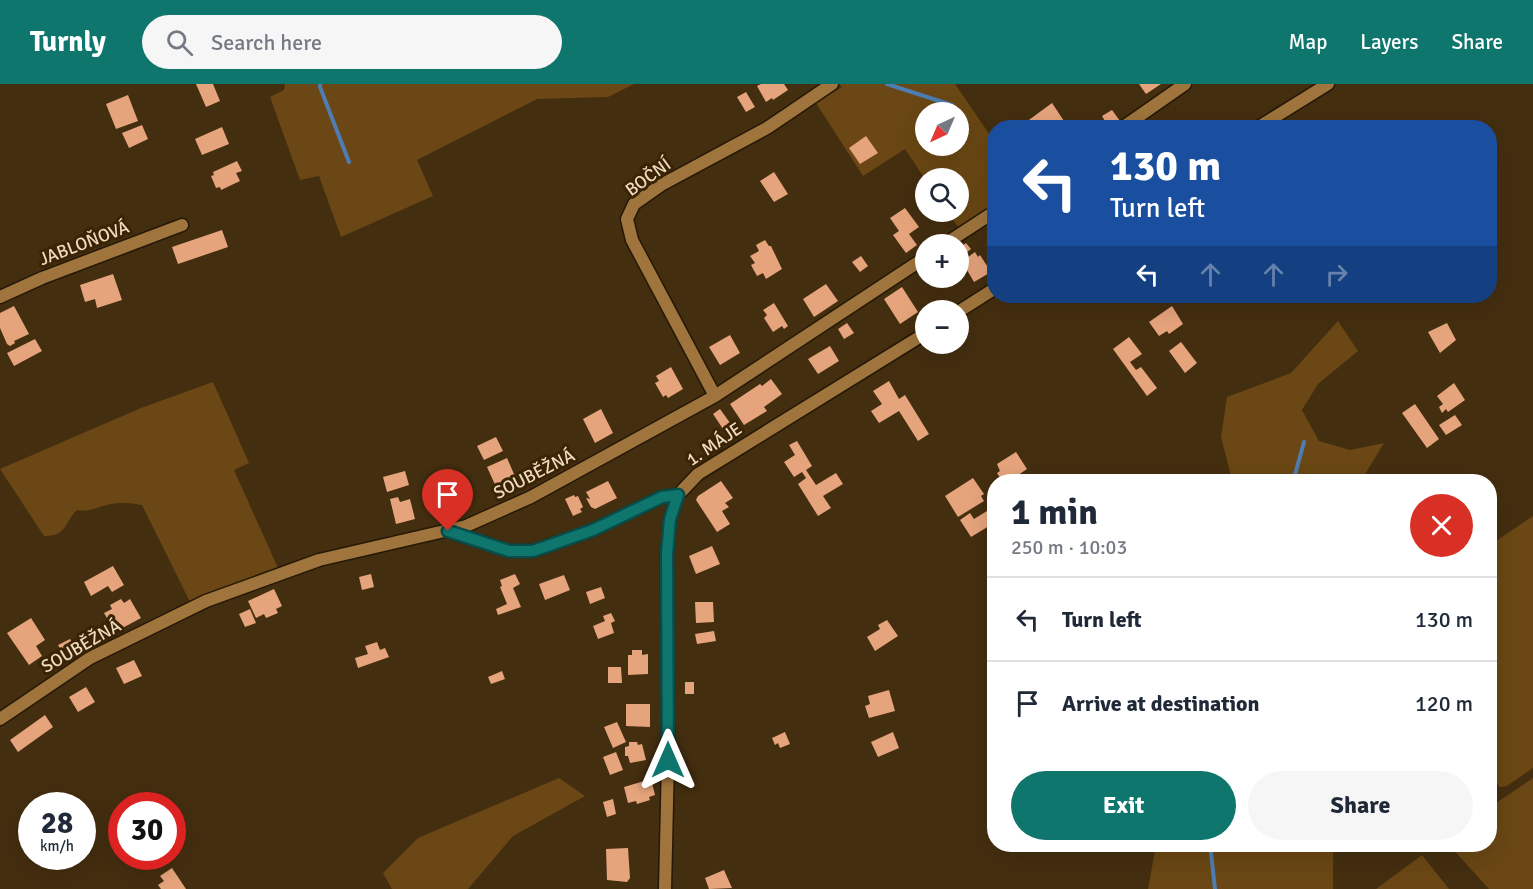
<!DOCTYPE html>
<meta charset="utf-8">
<style>
body{margin:0;font-family:Signika,sans-serif;background:#f6f6f7;color:#1f2937;height:100vh;display:flex;flex-direction:column;font-size:22px;white-space:nowrap}
*{box-sizing:border-box;margin:0}
p{font-size:20px;color:#747a83}
.icon{flex:none;width:33px;height:33px;fill:none;stroke:currentColor;stroke-width:2;stroke-linecap:round;stroke-linejoin:round}
.map{position:relative;flex:1;overflow:hidden}
.drawer{position:absolute;left:987px;top:390px;width:510px;height:378px;display:flex;flex-direction:column;background:#fff;border-radius:24px;box-shadow:0 6px 24px #0002}
.drawer>*{flex:none}
.top-card{position:absolute;left:987px;top:36px;width:510px;height:183px;border-radius:24px;box-shadow:0 6px 24px #0002;background:#1a4fa0;color:#fff;overflow:hidden}
.needle{width:39px;rotate:224deg}
.buttons{position:absolute;left:915px;top:18px;display:grid;gap:12px}
.buttons a{display:grid;place-items:center;width:54px;height:54px;border-radius:50%;background:#fff;box-shadow:0 6px 24px #0002;font-size:30px}
.speed{position:absolute;left:18px;top:708px;display:flex;gap:12px;font-size:30px;font-weight:700;text-align:center}
.speed>*{display:grid;place-content:center;width:78px;height:78px;border-radius:50%;background:#fff;box-shadow:0 6px 24px #0002;line-height:1}
.speed small{font-size:15px;font-weight:400}
.speed .limit{border:9px solid #d22;background:#fff;color:#111}
.pin{position:absolute;display:grid;place-items:center;width:51px;height:51px;color:#fff;margin:-62px -26px;border-radius:50% 50% 50% 0;rotate:-45deg;box-shadow:0 0 6px #0007}
.pin .icon{rotate:45deg}
.me{position:absolute;width:66px;margin:-33px;rotate:0deg;stroke-linejoin:round;filter:drop-shadow(0 0 4px #0008)}
.turn{display:flex;align-items:center;gap:21px;height:126px;padding:0 24px;font-size:27px}
.turn .icon{width:78px;height:78px;stroke-width:2.5}
.turn b{display:block;font-size:42px;line-height:51px}
.lanes{display:flex;align-items:center;height:57px;padding:0 24px;background:#0003;justify-content:center;gap:30px;direction:ltr}
.lanes .off{opacity:.35}
.round{display:grid;place-items:center;flex:none;width:63px;height:63px;border-radius:32px;background:#f6f6f7}
.overview{display:flex;align-items:center;justify-content:space-between;height:102px;padding:0 24px}
h1{font-size:36px;font-weight:700;line-height:45px}
.cta{display:flex;gap:12px;margin-top:auto;padding:12px 24px}
.cta a{flex:1;height:69px;border-radius:36px;background:#0f766e;color:#fff;font-size:24px;font-weight:700;line-height:69px;text-align:center}
.cta a+a{background:#f6f6f7;color:#1f2937}
ul{padding:0;list-style:none}
li{display:flex;align-items:center;gap:18px;height:84px;padding:0 24px;border-top:2px solid #e0e1e3}
li div{flex:1}
li b{display:block;font-size:22px}
li em{font-style:normal}
header{display:flex;align-items:center;gap:36px;box-sizing:border-box;height:84px;padding:0 30px;background:#0f766e;color:#fff}
header strong{font-size:28px}
nav{display:flex;gap:33px;margin-inline-start:auto;font-size:21px}
.search{width:420px;height:54px;background:#f6f6f7;display:flex;align-items:center;gap:15px;box-sizing:border-box;padding:0 21px;border-radius:33px;color:#747a83;font-size:22px}
.map>svg:first-child{display:block}
.green{fill:#6a4714;fill-rule:evenodd}
.lines{fill:none;stroke-linecap:round;stroke-linejoin:round}
.stream{stroke:#4f7db1;stroke-width:4}
.building{fill:#e6a47c}
.street-casing{stroke:#251806;stroke-width:15}
.street{stroke:#9f753d;stroke-width:12}
.route-casing{stroke:#0a4d48;stroke-width:15}
.route{stroke:#0f766e;stroke-width:10}
.labels{text-anchor:middle;dominant-baseline:central;stroke-width:6;stroke-linejoin:round;paint-order:stroke}
.street-label{font-size:18px;fill:#f1dabe;stroke:#392405}
</style>
<header>
<strong>Turnly</strong>
<div class="search"><svg class="icon" aria-label="search" viewBox="0 0 24 24"><circle cx="10" cy="10" r="6"/><path d="M15 15l6 6"/></svg>Search here</div>
<nav><a>Map</a><a>Layers</a><a>Share</a></nav>
</header>
<div class="map">
<svg width="1533" height="805" viewBox="0 0 1533 805">
<rect width="100%" height="100%" fill="#442e10"/>
<path class="green" d="M 285,0 L 634,0 L 608,13 L 537,15 L 417,76 L 433,112 L 341,153 L 319,92 L 300,96 L 270,13 L 284,6 Z
M 838,0 L 955,0 L 994,57 L 994,120 L 959,144 L 947,128 L 958,128 L 958,94 L 925,95 L 905,65 L 863,92 L 816,19 L 842,3 ZM 926,28 L 958,28 L 958,62 L 926,62 Z
M 1338,237 L 1358,267 L 1318,300 L 1302,326 L 1319,357 L 1350,366 L 1384,359 L 1361,397 L 1232,396 L 1221,353 L 1227,313 L 1291,289 Z
M 213,298 L 249,379 L 234,386 L 278,484 L 191,520 L 142,421 C 130,419 118,418 107,421 C 96,423 89,429 77,426 C 64,438 68,452 44,452 L 0,385 L 141,324 Z
M 1533,432 L 1533,684 L 1507,702 L 1500,703 L 1490,691 L 1490,461 Z
M 559,694 L 585,712 L 513,752 L 468,805 L 392,805 L 383,789 L 418,754 Z
M 1533,694 L 1533,805 L 1489,805 L 1449,761 L 1490,760 L 1490,723 Z
M 1156,761 L 1333,761 L 1333,805 L 1148,805 Z
M 1422,771 L 1449,805 L 1376,805 Z"/>
<g class="lines">
<path class="stream" d="M 320,0 L 320,3 L 349,78
M 887,0 L 952,21
M 1293,398 L 1304,358
M 1210,760 L 1215,805"/>
</g>
<path class="building" d="M 196,0 L 213,0 L 220,17 L 206,23 Z
M 761,0 L 784,0 L 788,6 L 773,16 L 772,14 L 766,18 L 757,2 Z
M 1139,0 L 1161,0 L 1146,10 Z
M 746,8 L 755,23 L 746,28 L 737,13 Z
M 128,11 L 138,37 L 116,45 L 106,20 Z
M 1052,19 L 1066,40 L 1064,41 L 1066,44 L 1052,42 L 1018,44 Z
M 1112,26 L 1120,37 L 1109,44 L 1102,32 Z
M 142,41 L 148,55 L 129,64 L 122,49 Z
M 222,43 L 229,60 L 202,71 L 195,55 Z
M 866,52 L 878,69 L 860,80 L 849,64 Z
M 237,77 L 242,87 L 236,89 L 240,97 L 221,106 L 220,103 L 216,104 L 211,92 L 214,91 L 213,88 Z
M 946,85 L 952,94 L 932,94 Z
M 774,88 L 788,110 L 774,118 L 760,97 Z
M 905,124 L 919,143 L 909,150 L 917,161 L 906,169 L 893,151 L 899,147 L 890,134 Z
M 222,146 L 228,163 L 178,180 L 172,163 Z
M 765,156 L 769,162 L 771,162 L 782,185 L 766,195 L 763,189 L 757,192 L 751,181 L 755,179 L 750,172 L 759,167 L 756,161 Z
M 966,159 L 971,165 L 958,175 L 958,165 Z
M 975,168 L 978,173 L 980,171 L 991,188 L 974,198 L 964,181 L 966,180 L 964,176 Z
M 861,172 L 868,182 L 860,188 L 852,178 Z
M 113,190 L 122,216 L 97,224 L 95,215 L 85,218 L 80,201 Z
M 826,200 L 838,217 L 814,233 L 803,215 Z
M 902,203 L 918,228 L 900,240 L 884,215 Z
M 774,219 L 788,242 L 784,245 L 782,242 L 773,248 L 764,234 L 767,231 L 763,226 Z
M 14,222 L 29,250 L 14,257 L 15,259 L 10,262 L 7,260 L 0,244 L 0,229 Z
M 1172,222 L 1183,240 L 1169,250 L 1167,247 L 1159,252 L 1149,238 Z
M 847,239 L 854,249 L 844,255 L 838,245 Z
M 1447,239 L 1456,256 L 1440,269 L 1428,248 Z
M 730,251 L 740,269 L 720,281 L 709,263 Z
M 1129,253 L 1142,270 L 1130,278 L 1136,286 L 1141,283 L 1157,304 L 1147,312 L 1113,265 Z
M 35,255 L 42,267 L 14,282 L 7,269 Z
M 1181,258 L 1197,279 L 1185,289 L 1169,267 Z
M 830,262 L 839,277 L 818,290 L 808,275 Z
M 671,283 L 683,305 L 668,314 L 666,311 L 663,313 L 655,299 L 659,297 L 656,292 Z
M 771,295 L 782,310 L 764,323 L 767,327 L 744,341 L 730,320 L 760,300 L 762,302 Z
M 889,297 L 899,315 L 905,311 L 929,350 L 918,357 L 899,327 L 879,339 L 871,327 L 882,320 L 873,307 Z
M 1454,299 L 1465,316 L 1448,328 L 1446,325 L 1442,329 L 1439,323 L 1443,320 L 1437,312 Z
M 1415,320 L 1439,355 L 1427,364 L 1402,329 Z
M 601,325 L 613,349 L 595,359 L 583,335 Z
M 720,325 L 733,343 L 725,348 L 713,330 Z
M 1455,331 L 1462,341 L 1446,351 L 1439,341 Z
M 496,353 L 503,367 L 484,376 L 477,362 Z
M 797,357 L 812,382 L 806,386 L 816,401 L 836,389 L 843,400 L 823,412 L 831,424 L 818,432 L 798,400 L 806,394 L 802,388 L 794,393 L 784,378 L 795,371 L 789,361 Z
M 1016,368 L 1027,385 L 1008,398 L 1005,396 L 1002,397 L 997,389 L 1000,387 L 997,380 Z
M 507,374 L 517,397 L 497,405 L 487,383 Z
M 405,387 L 409,401 L 387,408 L 383,393 Z
M 973,394 L 984,410 L 981,412 L 984,417 L 958,433 L 945,412 Z
M 608,397 L 617,414 L 595,425 L 591,423 L 586,414 L 590,415 L 586,408 Z
M 721,397 L 733,414 L 725,419 L 729,423 L 722,427 L 730,440 L 717,448 L 696,416 L 698,412 Z
M 574,411 L 575,413 L 578,412 L 583,423 L 580,425 L 582,428 L 573,432 L 565,415 Z
M 398,413 L 400,418 L 410,415 L 415,435 L 396,440 L 390,415 Z
M 987,427 L 994,439 L 971,453 L 960,436 L 970,429 L 974,435 Z
M 712,462 L 720,480 L 696,490 L 689,472 Z
M 113,482 L 124,501 L 112,508 L 108,502 L 91,512 L 84,498 Z
M 371,490 L 374,503 L 362,506 L 359,493 Z
M 515,490 L 520,500 L 513,504 L 521,523 L 498,531 L 496,525 L 507,520 L 500,503 L 502,502 L 500,496 Z
M 564,491 L 570,506 L 545,516 L 539,500 Z
M 601,503 L 605,514 L 590,520 L 586,508 Z
M 274,505 L 282,522 L 276,525 L 278,529 L 266,534 L 264,530 L 256,534 L 248,517 Z
M 121,515 L 124,519 L 130,515 L 141,534 L 115,548 L 104,529 L 112,525 L 110,521 Z
M 695,518 L 713,518 L 714,538 L 696,539 Z
M 250,525 L 256,539 L 245,543 L 239,530 Z
M 611,529 L 615,537 L 611,539 L 614,549 L 598,555 L 593,542 L 605,537 L 603,532 Z
M 31,534 L 45,556 L 36,562 L 42,572 L 29,581 L 7,549 Z
M 887,536 L 898,552 L 875,567 L 867,553 L 880,545 L 878,541 Z
M 714,547 L 716,557 L 697,560 L 695,550 Z
M 70,555 L 77,566 L 65,573 L 58,561 Z
M 377,558 L 380,566 L 385,564 L 389,573 L 358,584 L 355,574 L 368,570 L 365,562 Z
M 632,566 L 642,566 L 642,571 L 648,570 L 648,590 L 628,591 L 628,571 L 632,571 Z
M 134,576 L 142,592 L 124,600 L 116,584 Z
M 608,583 L 621,583 L 622,599 L 608,599 Z
M 502,587 L 505,595 L 491,600 L 488,593 Z
M 685,598 L 694,598 L 694,610 L 685,610 Z
M 86,603 L 95,618 L 78,628 L 69,613 Z
M 889,606 L 895,627 L 869,634 L 865,622 L 870,620 L 868,612 Z
M 626,620 L 650,620 L 650,643 L 626,642 Z
M 45,631 L 53,643 L 18,668 L 10,656 Z
M 617,638 L 626,658 L 613,664 L 604,643 Z
M 785,648 L 790,660 L 780,664 L 778,659 L 775,661 L 772,654 Z
M 893,648 L 899,664 L 878,673 L 871,658 Z
M 629,658 L 637,658 L 638,661 L 642,660 L 646,676 L 630,679 L 628,672 L 625,672 L 625,663 L 629,662 Z
M 616,668 L 623,686 L 610,691 L 603,673 Z
M 651,695 L 655,711 L 649,713 L 650,716 L 637,720 L 636,717 L 628,719 L 624,703 Z
M 613,715 L 616,730 L 607,733 L 603,718 Z
M 628,764 L 630,794 L 627,798 L 607,796 L 606,765 Z
M 172,784 L 186,805 L 161,805 L 158,801 L 164,797 L 160,792 Z
M 724,786 L 732,804 L 709,805 L 705,794 Z"/>
<g class="lines">
<g class="street-casing">
<path id="street" d="M 1122,44 L 1185,0
M 1257,44 L 1328,0
M 945,160 L 994,128
M 0,213 L 42,194 L 182,141
M 958,228 L 994,205
M 715,312 L 632,156 L 627,135 L 634,120 L 661,101 L 767,44 L 832,0
M 448,447 L 509,467 L 533,467 L 593,446 L 662,413 L 678,411
M 0,635 L 90,574 L 206,517 L 319,476 L 466,442 L 531,413 L 715,312 L 926,173
M 665,805 L 668,676 L 667,470 L 670,435 L 678,411 L 698,390 L 926,249"/>
</g>
<use href="#street" class="street"/>
</g>
<g class="lines">
<g class="route-casing">
<path id="route" d="M 448,447 L 509,467 L 533,467 L 593,446 L 662,413 L 678,411 L 670,435 L 667,470 L 668,676"/>
</g>
<use href="#route" class="route"/>
</g>
<g class="labels">
<g class="street-label">
<text transform="translate(648 93) rotate(-36)">BOČNÍ</text>
<text transform="translate(84 159) rotate(-21)">JABLOŇOVÁ</text>
<text transform="translate(714 360) rotate(-34)">1. MÁJE</text>
<text transform="translate(534 390) rotate(-27)">SOUBĚŽNÁ</text>
<text transform="translate(81 562) rotate(-30)">SOUBĚŽNÁ</text>
</g>
</g>
</svg>
<div class="buttons">
<a><svg class="needle" viewBox="-14 -14 28 28"><path d="M0-13l5 13h-10z" fill="#e53935"/><path d="M0 13l5-13h-10z" fill="#747a83"/></svg></a>
<a><svg class="icon" aria-label="search" viewBox="0 0 24 24"><circle cx="10" cy="10" r="6"/><path d="M15 15l6 6"/></svg></a>
<a>+</a>
<a>−</a>
</div>
<div class="speed"><div>28<small>km/h</small></div><div class="limit">30</div></div>
<div class="pin" style="left:448px;top:447px;background:#d93025"><svg class="icon" aria-label="arrive" viewBox="0 0 24 24"><path d="M6 21V4h12l-3 4 3 4H6"/></svg></div>
<svg class="me" style="left:668px;top:676px" viewBox="-20 -20 40 40"><path d="M0-17L14 15 0 8-14 15z" fill="#0f766e" stroke="#fff" stroke-width="4"/></svg>
<div class="top-card">
<div class="turn"><svg class="icon" aria-label="left" viewBox="0 0 24 24"><path d="M17 20v-9H6M10 6l-5 5 5 5"/></svg><div><b>130 m</b>Turn left</div></div>
<div class="lanes"><svg class="icon" aria-label="left" viewBox="0 0 24 24"><path d="M17 20v-9H6M10 6l-5 5 5 5"/></svg><svg class="icon off" aria-label="ahead" viewBox="0 0 24 24"><path d="M12 20V5M6 11l6-6 6 6"/></svg><svg class="icon off" aria-label="ahead" viewBox="0 0 24 24"><path d="M12 20V5M6 11l6-6 6 6"/></svg><svg class="icon off" aria-label="right" viewBox="0 0 24 24"><path d="M7 20v-9h11M14 6l5 5-5 5"/></svg></div>
</div>
<section class="drawer">
<div class="overview"><div><h1>1 min</h1><p>250 m · 10:03</p></div><a class="round" style="background:#d93025;color:#fff"><svg class="icon" aria-label="close" viewBox="0 0 24 24"><path d="M6 6l12 12M18 6L6 18"/></svg></a></div>
<ul>
<li><svg class="icon" aria-label="left" viewBox="0 0 24 24"><path d="M17 20v-9H6M10 6l-5 5 5 5"/></svg><div><b>Turn left</b></div><em>130 m</em></li>
<li><svg class="icon" aria-label="arrive" viewBox="0 0 24 24"><path d="M6 21V4h12l-3 4 3 4H6"/></svg><div><b>Arrive at destination</b></div><em>120 m</em></li>
</ul>
<div class="cta"><a>Exit</a><a>Share</a></div>
</section>
</div>
